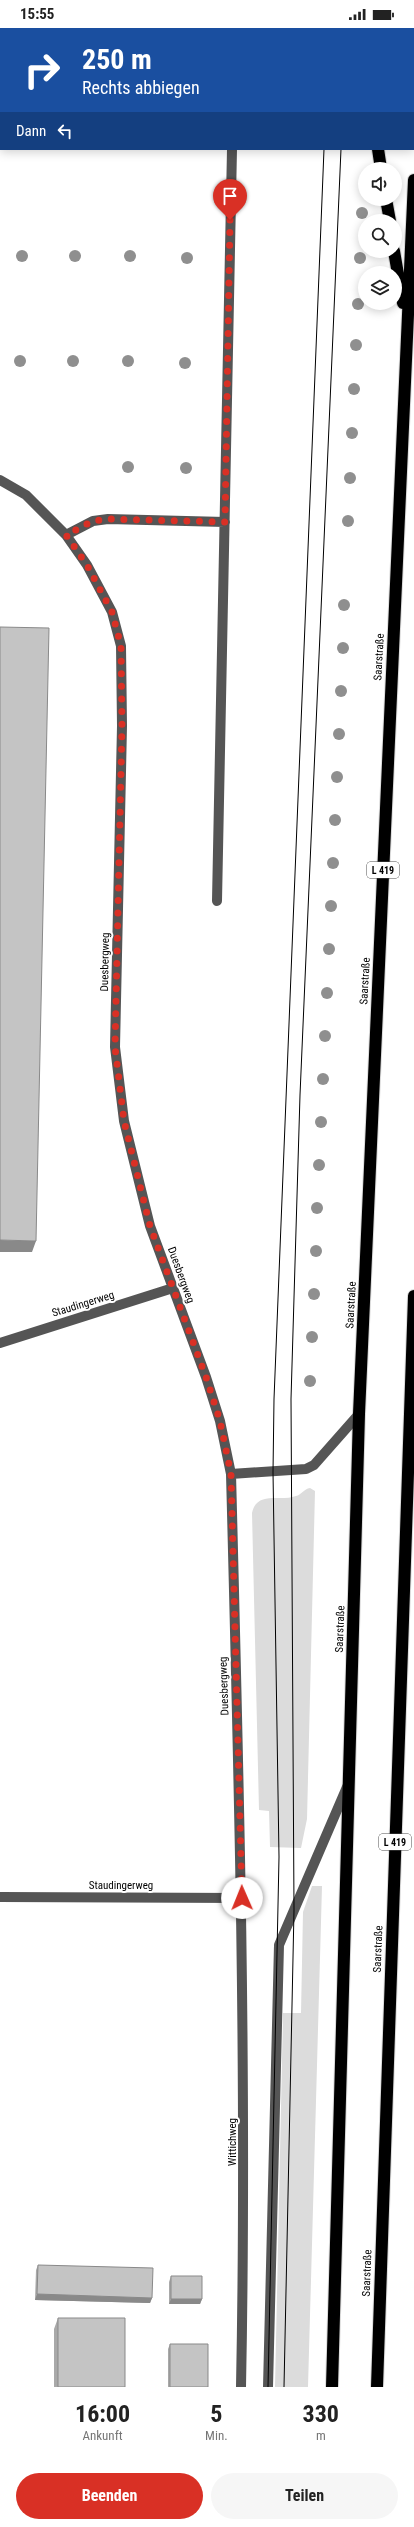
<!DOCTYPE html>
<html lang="de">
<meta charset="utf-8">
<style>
body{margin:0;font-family:"Roboto Condensed",sans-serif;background:#f6f6f6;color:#222;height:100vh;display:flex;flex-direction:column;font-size:15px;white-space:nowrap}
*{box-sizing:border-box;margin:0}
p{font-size:13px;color:#767676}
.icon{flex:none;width:22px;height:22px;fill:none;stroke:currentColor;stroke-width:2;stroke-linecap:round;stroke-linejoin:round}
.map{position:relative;height:2359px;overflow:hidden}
.panel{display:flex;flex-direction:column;background:#fff;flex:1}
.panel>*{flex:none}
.hud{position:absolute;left:0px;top:0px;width:414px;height:122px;box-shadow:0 2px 10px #0003;background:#1a4fa0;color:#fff;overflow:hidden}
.buttons{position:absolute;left:358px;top:134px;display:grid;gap:8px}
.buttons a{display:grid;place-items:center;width:44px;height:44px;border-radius:50%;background:#fff;box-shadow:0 2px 10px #0003;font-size:20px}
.pin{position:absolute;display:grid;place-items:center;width:34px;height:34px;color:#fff;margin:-41px -17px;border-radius:50% 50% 50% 0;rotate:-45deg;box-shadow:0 0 4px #0007}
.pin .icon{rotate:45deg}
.me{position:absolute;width:44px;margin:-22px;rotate:359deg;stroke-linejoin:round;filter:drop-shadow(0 0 3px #0008)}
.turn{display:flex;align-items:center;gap:14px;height:84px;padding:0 16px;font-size:18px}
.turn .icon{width:52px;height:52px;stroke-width:2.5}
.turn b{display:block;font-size:28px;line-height:34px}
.then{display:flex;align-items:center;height:38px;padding:0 16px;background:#0003;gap:8px;font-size:15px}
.eta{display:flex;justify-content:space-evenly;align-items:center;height:68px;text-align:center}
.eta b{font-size:24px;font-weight:700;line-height:28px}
.primary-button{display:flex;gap:8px;margin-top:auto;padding:8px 16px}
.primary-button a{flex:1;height:46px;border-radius:24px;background:#d93025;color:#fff;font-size:16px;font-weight:700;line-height:46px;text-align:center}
.primary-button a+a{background:#f6f6f6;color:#222}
.status{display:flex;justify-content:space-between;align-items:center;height:28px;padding:0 20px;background:#fff;direction:ltr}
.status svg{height:11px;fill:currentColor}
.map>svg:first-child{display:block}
.green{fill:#dcdcdc}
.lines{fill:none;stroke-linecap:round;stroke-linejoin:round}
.highway-casing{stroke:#dbdbdb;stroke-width:14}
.minor{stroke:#555;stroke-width:10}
.highway{stroke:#000;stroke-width:12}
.tram{stroke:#000;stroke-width:1}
.tree{fill:#8f8f8f}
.wall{fill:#a9a9a9}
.shaded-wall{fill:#898989}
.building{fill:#c4c4c4;stroke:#898989}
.route{stroke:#d93025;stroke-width:7;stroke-dasharray:0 12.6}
.labels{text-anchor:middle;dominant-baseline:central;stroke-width:4;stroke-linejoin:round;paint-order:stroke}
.shield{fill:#fff;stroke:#4c4c4c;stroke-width:1}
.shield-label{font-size:10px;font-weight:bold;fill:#000}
.street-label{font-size:11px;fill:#000;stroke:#fff}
</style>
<div class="status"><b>15:55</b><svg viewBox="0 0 49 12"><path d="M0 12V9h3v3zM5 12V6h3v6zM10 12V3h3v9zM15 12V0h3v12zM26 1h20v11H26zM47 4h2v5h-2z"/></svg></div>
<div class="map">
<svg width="414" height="2359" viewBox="0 0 414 2359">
<rect width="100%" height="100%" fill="#fff"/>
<path class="green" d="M 310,1460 L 315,1463 L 307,1791 L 301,1820 L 270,1819 L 269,1783 L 259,1782 L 252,1485 C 257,1462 280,1474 296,1468 C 301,1467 304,1461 310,1460 Z
M 312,1858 L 322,1858 L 308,2359 L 275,2359 L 283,1985 L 301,1985 L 303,1884 Z"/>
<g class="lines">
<g class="highway-casing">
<path id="highway" d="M 308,0 L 309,1
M 378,121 L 381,141
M 386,171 L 390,193
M 394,223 L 403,275
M 332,2359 L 359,1386 L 414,152
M 377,2359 L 414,1268"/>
</g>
<path class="minor" d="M 0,72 L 1,72
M 0,452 L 26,467 L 66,507 L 87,537 L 112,584 L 121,618 L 122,698 L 115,1019 L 124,1093 L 150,1198 L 206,1349 L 220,1393 L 231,1446 C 239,1750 247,2054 241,2359
M 66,507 L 93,493 L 108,491 L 225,494
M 217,873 L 232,121
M 0,1315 L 173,1260
M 231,1446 L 306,1441 L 314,1437 L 359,1386
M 0,1869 L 242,1870
M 268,2359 L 279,1917 L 347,1759"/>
<use href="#highway" class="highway"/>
<path class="tram" d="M 324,0 L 324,1
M 340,0 L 340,1
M 268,2359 L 279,1829 L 273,1444 L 274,1371 L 324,121
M 284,2359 L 294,1882 L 291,1371 L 300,1067 L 341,121"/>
</g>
<g class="tree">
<circle cx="362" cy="185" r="6"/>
<circle cx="22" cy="228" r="6"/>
<circle cx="75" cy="228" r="6"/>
<circle cx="130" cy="228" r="6"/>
<circle cx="187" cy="230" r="6"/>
<circle cx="360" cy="230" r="6"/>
<circle cx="358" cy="276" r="6"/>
<circle cx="356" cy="317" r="6"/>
<circle cx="20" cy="333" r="6"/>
<circle cx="73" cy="333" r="6"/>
<circle cx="128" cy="333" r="6"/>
<circle cx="185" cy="335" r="6"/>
<circle cx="354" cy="361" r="6"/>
<circle cx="352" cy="405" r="6"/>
<circle cx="128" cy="439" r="6"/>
<circle cx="186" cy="440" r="6"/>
<circle cx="350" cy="450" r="6"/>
<circle cx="348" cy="493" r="6"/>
<circle cx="344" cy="577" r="6"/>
<circle cx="343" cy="620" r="6"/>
<circle cx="341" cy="663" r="6"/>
<circle cx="339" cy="706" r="6"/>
<circle cx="337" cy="749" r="6"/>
<circle cx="335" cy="792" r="6"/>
<circle cx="333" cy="835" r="6"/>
<circle cx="331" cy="878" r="6"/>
<circle cx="329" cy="921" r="6"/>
<circle cx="327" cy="965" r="6"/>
<circle cx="325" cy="1008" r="6"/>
<circle cx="323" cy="1051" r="6"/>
<circle cx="321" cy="1094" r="6"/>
<circle cx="319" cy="1137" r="6"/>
<circle cx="317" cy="1180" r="6"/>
<circle cx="316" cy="1223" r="6"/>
<circle cx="314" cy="1266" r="6"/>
<circle cx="312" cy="1309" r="6"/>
<circle cx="310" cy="1353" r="6"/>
</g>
<path class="wall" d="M 38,2237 L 152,2270 L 150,2275 L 35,2272 L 36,2242 Z
M 171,2248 L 202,2271 L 200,2276 L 169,2276 L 169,2254 Z
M 58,2290 L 125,2359 L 54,2359 L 54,2301 Z
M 170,2316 L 208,2359 L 168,2359 L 168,2321 Z"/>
<path class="shaded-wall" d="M 0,1212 L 36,1213 L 32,1224 L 0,1224 Z
M 37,2266 L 152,2270 L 150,2275 L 35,2272 Z
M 171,2271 L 202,2271 L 200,2276 L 169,2276 Z"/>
<path class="building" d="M 0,599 L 49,600 L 36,1213 L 0,1212 Z
M 38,2237 L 153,2240 L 152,2270 L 37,2266 Z
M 171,2248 L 202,2248 L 202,2271 L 171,2271 Z
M 58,2290 L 125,2290 L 125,2359 L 58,2359 Z
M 170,2316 L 208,2316 L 208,2359 L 170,2359 Z"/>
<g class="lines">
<path class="route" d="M 230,192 L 225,494 L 108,491 L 93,493 L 66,507 L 87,537 L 112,584 L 121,618 L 122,698 L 115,1019 L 124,1093 L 150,1198 L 206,1349 L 220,1393 L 231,1446 L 242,1870"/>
</g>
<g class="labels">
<g class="shield">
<rect x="367" y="834" width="32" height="16" rx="3"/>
<rect x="379" y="1806" width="32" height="16" rx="3"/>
</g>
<g class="shield-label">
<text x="383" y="842">L 419</text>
<text x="395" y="1814">L 419</text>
</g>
<g class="street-label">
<text transform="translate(379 629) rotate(-87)">Saarstraße</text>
<text transform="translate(105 934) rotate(-89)">Duesbergweg</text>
<text transform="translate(365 953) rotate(-87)">Saarstraße</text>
<text transform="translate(181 1247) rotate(70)">Duesbergweg</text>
<text transform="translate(83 1276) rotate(-17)">Staudingerweg</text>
<text transform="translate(351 1277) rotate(-87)">Saarstraße</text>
<text transform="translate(340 1601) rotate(-88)">Saarstraße</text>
<text transform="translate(224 1658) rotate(-92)">Duesbergweg</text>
<text x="121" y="1857">Staudingerweg</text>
<text transform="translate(378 1921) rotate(-88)">Saarstraße</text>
<text transform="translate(232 2114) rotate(-90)">Wittichweg</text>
<text transform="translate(367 2245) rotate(-88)">Saarstraße</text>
</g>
</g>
</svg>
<div class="buttons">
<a><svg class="icon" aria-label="sound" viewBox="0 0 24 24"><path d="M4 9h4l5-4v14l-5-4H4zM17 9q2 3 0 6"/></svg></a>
<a><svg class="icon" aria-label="search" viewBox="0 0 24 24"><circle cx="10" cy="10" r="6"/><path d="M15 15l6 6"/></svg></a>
<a><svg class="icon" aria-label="layers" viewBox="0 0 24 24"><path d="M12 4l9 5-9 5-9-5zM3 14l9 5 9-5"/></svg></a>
</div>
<div class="pin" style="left:230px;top:192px;background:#d93025"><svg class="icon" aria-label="arrive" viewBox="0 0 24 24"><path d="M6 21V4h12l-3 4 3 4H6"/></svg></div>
<svg class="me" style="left:242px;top:1870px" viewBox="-20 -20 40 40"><circle r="19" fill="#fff"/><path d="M0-13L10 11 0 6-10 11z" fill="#d93025"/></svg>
<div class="hud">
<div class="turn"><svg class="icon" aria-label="right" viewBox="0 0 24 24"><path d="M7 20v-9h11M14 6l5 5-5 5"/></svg><div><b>250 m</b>Rechts abbiegen</div></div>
<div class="then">Dann<svg class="icon" aria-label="left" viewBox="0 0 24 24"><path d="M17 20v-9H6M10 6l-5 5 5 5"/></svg></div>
</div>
</div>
<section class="panel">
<div class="eta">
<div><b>16:00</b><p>Ankunft</p></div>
<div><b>5</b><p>Min.</p></div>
<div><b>330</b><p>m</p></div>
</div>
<div class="primary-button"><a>Beenden</a><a>Teilen</a></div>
</section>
